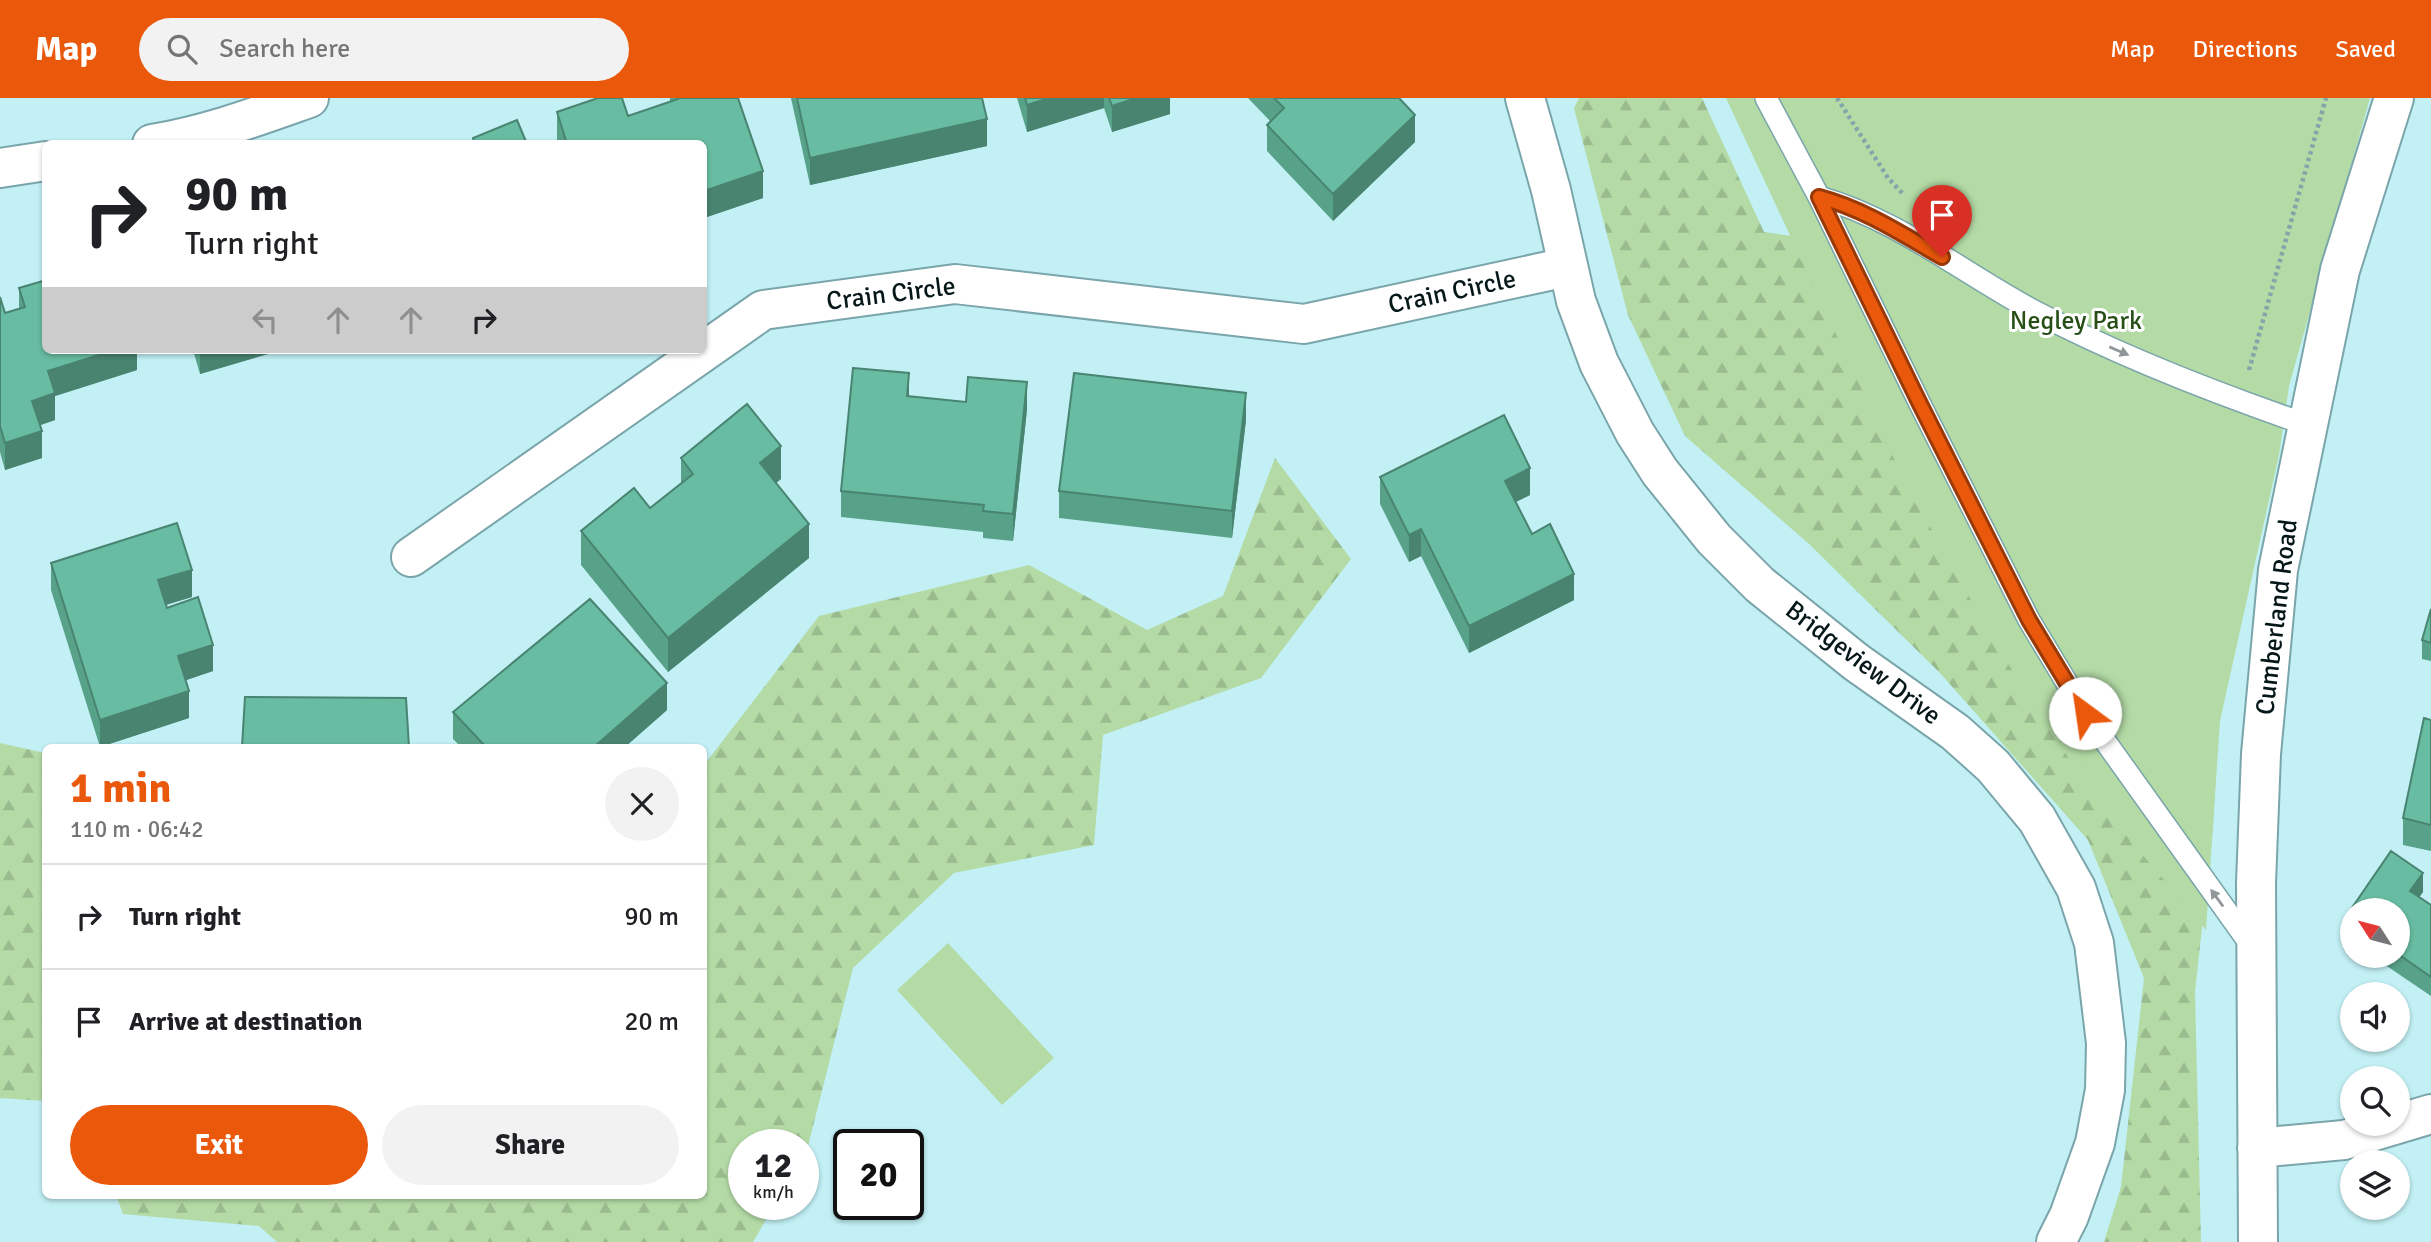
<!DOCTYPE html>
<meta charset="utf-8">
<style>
body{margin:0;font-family:Signika,sans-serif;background:#f2f2f2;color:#202124;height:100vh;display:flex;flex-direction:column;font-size:26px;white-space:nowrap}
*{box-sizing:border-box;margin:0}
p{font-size:23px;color:#757577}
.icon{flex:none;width:38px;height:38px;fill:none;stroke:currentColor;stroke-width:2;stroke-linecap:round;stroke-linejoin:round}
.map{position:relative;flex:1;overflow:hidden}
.panel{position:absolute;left:42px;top:646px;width:665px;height:455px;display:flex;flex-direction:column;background:#fff;border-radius:10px;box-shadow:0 2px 5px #0004}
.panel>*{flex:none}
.hud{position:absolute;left:42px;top:42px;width:665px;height:214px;border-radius:10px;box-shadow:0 2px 5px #0004;background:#fff;color:#202124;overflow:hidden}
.needle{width:46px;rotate:306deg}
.controls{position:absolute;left:2340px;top:800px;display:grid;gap:14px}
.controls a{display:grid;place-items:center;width:70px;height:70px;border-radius:50%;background:#fff;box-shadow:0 2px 5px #0004;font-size:35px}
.speed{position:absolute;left:728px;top:1031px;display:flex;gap:14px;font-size:35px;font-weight:700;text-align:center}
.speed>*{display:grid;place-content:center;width:91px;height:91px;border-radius:50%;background:#fff;box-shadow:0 2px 5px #0004;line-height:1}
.speed small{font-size:18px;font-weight:400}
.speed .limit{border:4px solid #111;border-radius:10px;background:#fff;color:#111}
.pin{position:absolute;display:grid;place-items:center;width:60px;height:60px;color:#fff;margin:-72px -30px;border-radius:50% 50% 50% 0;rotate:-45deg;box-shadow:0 0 7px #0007}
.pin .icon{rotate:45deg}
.me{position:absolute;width:77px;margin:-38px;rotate:329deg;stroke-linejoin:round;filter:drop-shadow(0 0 5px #0008)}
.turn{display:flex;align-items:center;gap:24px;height:147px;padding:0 28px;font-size:32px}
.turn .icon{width:91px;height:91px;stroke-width:2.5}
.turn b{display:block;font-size:49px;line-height:60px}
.lanes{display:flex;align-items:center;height:66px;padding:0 28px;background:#0003;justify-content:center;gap:35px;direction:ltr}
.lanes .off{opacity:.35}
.round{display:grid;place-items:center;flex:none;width:74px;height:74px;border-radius:37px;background:#f2f2f2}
.summary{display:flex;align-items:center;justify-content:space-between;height:119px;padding:0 28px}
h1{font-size:42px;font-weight:700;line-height:52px;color:#ea580c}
.button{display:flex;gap:14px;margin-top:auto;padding:14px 28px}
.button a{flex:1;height:80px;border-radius:42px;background:#ea580c;color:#fff;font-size:28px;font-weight:700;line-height:80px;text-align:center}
.button a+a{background:#f2f2f2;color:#202124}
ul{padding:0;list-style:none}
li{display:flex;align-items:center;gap:21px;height:105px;padding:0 28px;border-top:2px solid #e0e0e0}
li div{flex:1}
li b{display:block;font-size:26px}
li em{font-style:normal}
header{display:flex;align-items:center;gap:42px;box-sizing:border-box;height:98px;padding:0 35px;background:#ea580c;color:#fff}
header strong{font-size:33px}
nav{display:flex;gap:38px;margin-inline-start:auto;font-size:24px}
.search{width:490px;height:63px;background:#f2f2f2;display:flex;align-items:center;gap:18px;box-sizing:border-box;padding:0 24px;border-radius:38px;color:#757577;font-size:26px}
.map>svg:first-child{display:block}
.forest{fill:url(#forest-firs)}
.park{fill:#b4dba6}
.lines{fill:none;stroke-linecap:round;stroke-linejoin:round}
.lane-casing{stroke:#7aa5aa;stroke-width:24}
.street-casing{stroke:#7aa5aa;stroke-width:42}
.path{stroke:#81a5a9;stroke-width:4.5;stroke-dasharray:3.5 3.5;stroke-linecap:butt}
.lane{stroke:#fff;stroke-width:21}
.street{stroke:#fff;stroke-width:38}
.wall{fill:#59a28a}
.shaded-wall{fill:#498471}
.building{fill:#68bca1;stroke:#498471;stroke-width:2}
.oneway{fill:#8f9798}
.route-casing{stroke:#983908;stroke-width:18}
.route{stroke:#ea580c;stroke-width:12}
.labels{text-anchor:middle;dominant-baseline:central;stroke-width:6;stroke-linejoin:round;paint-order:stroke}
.street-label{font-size:26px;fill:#061719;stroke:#fff}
.park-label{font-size:26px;fill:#264e15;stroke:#fff}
</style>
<header>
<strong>Map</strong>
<div class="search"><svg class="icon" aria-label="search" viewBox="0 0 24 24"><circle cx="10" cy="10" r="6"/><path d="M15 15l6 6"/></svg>Search here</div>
<nav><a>Map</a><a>Directions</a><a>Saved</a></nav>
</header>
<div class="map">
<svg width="2431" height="1144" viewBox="0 0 2431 1144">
<defs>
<pattern id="forest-firs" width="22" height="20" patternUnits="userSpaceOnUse" patternTransform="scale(1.75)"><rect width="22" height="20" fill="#b4dba6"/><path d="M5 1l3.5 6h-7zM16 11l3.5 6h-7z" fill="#99bb8e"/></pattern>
</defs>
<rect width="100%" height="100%" fill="#c2f0f5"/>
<path class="forest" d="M 1579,0 L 1702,0 L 1764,134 L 1863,148 L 2228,451 L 2213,728 L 2195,894 L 2201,1144 L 2104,1144 L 2121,1089 L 2144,880 L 2088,742 L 1940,575 L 1809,446 L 1685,338 L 1628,217 L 1574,10 Z
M 1275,360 L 1351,461 L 1261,580 L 1103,637 L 1094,747 L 954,775 L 853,870 L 808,1048 L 803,1056 L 803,1046 L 744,1046 L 744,1106 L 775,1106 L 753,1144 L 277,1144 L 259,1128 L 123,1116 L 116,1097 L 704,1097 L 704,667 L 819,518 L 1029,467 L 1147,532 L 1223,498 Z
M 0,645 L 45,655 L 45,1003 L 0,1000 Z"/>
<path class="park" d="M 1726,0 L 2370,0 L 2289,288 L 2279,357 L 2220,623 L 2206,832 L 2093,698 L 1996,547 L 1904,382 Z
M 948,845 L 1054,960 L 1002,1007 L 897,892 Z"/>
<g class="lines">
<g class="lane-casing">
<path id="lane" d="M 1766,0 L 1819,99 L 1920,306 L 2029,522 L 2085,615 L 2253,850
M 1819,99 C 1897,121 1963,175 2034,213 C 2121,259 2215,295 2308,327"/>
</g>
<g class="street-casing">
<path id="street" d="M 1525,0 L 1551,92 L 1576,203 L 1599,265 L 1635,335 L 1660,374 L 1714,441 L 1760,487 L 1856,564 L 1955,634 L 1993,668 L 2037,721 L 2076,790 L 2094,845 L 2106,945 L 2105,992 L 2095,1045 L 2069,1118 L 2056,1144
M 152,46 C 207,37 258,18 309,0
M 0,70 L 46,63
M 411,459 L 763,212 L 955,186 L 1304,226 L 1567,169
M 2257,1050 L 2344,1042 L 2431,1016
M 2258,1144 L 2256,785 L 2261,656 L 2278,472 L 2340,172 L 2394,0"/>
</g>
<path class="path" d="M 1837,0 L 1888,80 L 1903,96
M 2249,272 L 2326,0"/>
<use href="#lane" class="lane"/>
<use href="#street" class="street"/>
</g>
<path class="wall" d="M 670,0 L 738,0 L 763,100 L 704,120 L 704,46 L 558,46 L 557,41 L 557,14 L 628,18 L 670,4 Z
M 791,0 L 982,0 L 987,48 L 810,87 Z
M 1017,0 L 1170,0 L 1170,16 L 1112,34 L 1104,10 L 1027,34 Z
M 1248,0 L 1399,0 L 1415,44 L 1333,123 L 1267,53 L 1267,27 L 1270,23 Z
M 19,190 L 137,252 L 137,272 L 55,298 L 55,322 L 40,327 L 42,360 L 5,372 L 0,354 L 0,199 L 5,215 L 19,211 Z
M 193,252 L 281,252 L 200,276 Z
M 909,299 L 1027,311 L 1013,443 L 983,440 L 983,434 L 841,419 L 841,393 Z
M 1246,322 L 1232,440 L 1059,420 L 1059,393 Z
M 681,360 L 781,381 L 776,385 L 809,460 L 668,574 L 581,467 L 581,433 L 650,410 L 681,385 Z
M 1380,379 L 1530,397 L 1516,404 L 1532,436 L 1574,502 L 1469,555 L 1421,458 L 1409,464 L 1380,406 Z
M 51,465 L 192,499 L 166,507 L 167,510 L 213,573 L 185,582 L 189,620 L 100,649 L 51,492 Z
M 2431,511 L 2431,563 L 2422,561 L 2422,542 Z
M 667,612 L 625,649 L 461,649 L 453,641 L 453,614 Z
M 2431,622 L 2431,753 L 2403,747 L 2403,720 Z
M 2391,753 L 2423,775 L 2423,794 L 2419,799 L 2431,807 L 2431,898 L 2372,858 L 2398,858 L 2398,812 L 2352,812 L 2352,844 L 2345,839 L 2345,820 Z"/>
<path class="shaded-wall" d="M 1049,0 L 1104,0 L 1104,10 L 1027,34 L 1027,7 Z
M 1136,0 L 1170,0 L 1170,16 L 1112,34 L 1112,8 Z
M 1415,17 L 1415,44 L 1333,123 L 1333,96 Z
M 987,21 L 987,48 L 810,87 L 810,60 Z
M 763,73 L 763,100 L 704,120 L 704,93 Z
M 115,252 L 137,252 L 137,272 L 55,298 L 55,322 L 32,330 L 32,303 L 48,273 Z
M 200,252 L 281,252 L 200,276 Z
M 909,275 L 909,302 L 907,298 Z
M 1027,284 L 1027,311 L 1013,443 L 1013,416 Z
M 1246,295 L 1246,322 L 1232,440 L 1232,413 Z
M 42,333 L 42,360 L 5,372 L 5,345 Z
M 781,348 L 781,381 L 760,398 L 760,365 Z
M 1530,370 L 1530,397 L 1505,409 L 1505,383 Z
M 809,426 L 809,460 L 668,574 L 668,540 Z
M 1421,431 L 1421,458 L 1409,464 L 1409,437 Z
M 192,472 L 192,499 L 158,509 L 158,482 Z
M 1574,476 L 1574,502 L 1469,555 L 1469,528 Z
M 213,547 L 213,573 L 178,585 L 178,558 Z
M 667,585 L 667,612 L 625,649 L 594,649 Z
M 189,593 L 189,620 L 100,649 L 100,622 Z
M 2423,775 L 2423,794 L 2410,812 L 2410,793 Z"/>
<path class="building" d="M 598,0 L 622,0 L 628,18 L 678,1 L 678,0 L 738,0 L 763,73 L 704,93 L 704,46 L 567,46 L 557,14 Z
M 797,0 L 982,0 L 987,21 L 810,60 Z
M 1025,0 L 1049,0 L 1027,7 Z
M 1109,0 L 1136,0 L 1112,8 Z
M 1274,0 L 1399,0 L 1415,17 L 1333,96 L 1267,27 L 1284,10 Z
M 517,22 L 527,46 L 475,46 L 473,40 Z
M 46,182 L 46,252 L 115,252 L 48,273 L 55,295 L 32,303 L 42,333 L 5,345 L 0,328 L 0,199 L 5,215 L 25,209 L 19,190 Z
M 853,270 L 909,275 L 907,298 L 966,304 L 968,279 L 1027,284 L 1013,416 L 983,413 L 984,407 L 841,393 Z
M 1074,275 L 1246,295 L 1232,413 L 1059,393 Z
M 747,306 L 781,348 L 760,365 L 809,426 L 668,540 L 581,433 L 634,390 L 650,410 L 693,376 L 681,360 Z
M 1504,317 L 1530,370 L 1505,383 L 1532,436 L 1550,426 L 1574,476 L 1469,528 L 1421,431 L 1409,437 L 1380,379 Z
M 177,425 L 192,472 L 158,482 L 167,510 L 198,499 L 213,547 L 178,558 L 189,593 L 100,622 L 51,465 Z
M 590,501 L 667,585 L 594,649 L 486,649 L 453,614 Z
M 2431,511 L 2431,545 L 2422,542 Z
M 245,599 L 406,600 L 409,649 L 242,649 Z
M 2424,620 L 2431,622 L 2431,727 L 2403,720 Z
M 2391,753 L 2423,775 L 2410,793 L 2431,807 L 2431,879 L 2398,856 L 2398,812 L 2352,812 L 2352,825 L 2345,820 Z"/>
<defs><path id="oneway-solid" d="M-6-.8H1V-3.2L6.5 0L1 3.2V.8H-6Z" transform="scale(1.75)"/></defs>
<g class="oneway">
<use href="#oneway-solid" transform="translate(2119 253) rotate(23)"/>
<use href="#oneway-solid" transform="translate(2217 800) rotate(-126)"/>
</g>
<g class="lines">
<g class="route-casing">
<path id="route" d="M 1942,159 C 1902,136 1864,111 1819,99 L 1920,306 L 2029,522 L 2085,615"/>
</g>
<use href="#route" class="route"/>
</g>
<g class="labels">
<g class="street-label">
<text transform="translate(1452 194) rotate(-12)">Crain Circle</text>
<text transform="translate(891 196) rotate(-7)">Crain Circle</text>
<text transform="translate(2277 519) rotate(-83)">Cumberland Road</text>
<text transform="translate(1863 565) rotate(37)">Bridgeview Drive</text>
</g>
<g class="park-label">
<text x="2076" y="223">Negley Park</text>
</g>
</g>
</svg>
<div class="controls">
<a><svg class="needle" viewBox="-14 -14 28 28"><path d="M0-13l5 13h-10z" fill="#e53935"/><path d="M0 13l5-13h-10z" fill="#757577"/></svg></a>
<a><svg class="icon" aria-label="sound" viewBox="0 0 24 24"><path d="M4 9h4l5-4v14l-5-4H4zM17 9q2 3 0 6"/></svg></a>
<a><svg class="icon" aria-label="search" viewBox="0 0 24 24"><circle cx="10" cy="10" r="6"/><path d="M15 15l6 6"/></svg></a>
<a><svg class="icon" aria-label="layers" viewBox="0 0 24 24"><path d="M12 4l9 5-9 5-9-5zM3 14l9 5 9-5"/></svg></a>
</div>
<div class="speed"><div>12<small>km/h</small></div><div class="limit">20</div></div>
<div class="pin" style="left:1942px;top:159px;background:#d93025"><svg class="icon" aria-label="arrive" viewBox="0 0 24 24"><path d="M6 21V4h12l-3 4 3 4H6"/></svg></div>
<svg class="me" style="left:2085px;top:615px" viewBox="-20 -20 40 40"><circle r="19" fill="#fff"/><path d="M0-13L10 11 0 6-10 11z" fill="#ea580c"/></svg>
<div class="hud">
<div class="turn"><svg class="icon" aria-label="right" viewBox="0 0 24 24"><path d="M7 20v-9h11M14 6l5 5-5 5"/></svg><div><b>90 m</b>Turn right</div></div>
<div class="lanes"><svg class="icon off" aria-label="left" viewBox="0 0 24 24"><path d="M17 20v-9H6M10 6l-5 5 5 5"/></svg><svg class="icon off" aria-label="ahead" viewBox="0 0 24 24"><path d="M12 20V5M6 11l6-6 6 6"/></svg><svg class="icon off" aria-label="ahead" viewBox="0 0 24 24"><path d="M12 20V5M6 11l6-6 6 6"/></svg><svg class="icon" aria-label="right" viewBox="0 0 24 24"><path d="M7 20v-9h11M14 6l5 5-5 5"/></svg></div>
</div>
<section class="panel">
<div class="summary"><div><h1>1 min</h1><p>110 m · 06:42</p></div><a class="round"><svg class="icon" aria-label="close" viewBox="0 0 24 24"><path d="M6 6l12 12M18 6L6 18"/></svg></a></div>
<ul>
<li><svg class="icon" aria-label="right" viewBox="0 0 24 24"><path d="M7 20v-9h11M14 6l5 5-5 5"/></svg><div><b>Turn right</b></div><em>90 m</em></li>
<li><svg class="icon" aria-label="arrive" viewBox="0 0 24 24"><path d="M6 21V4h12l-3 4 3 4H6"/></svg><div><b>Arrive at destination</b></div><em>20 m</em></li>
</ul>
<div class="button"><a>Exit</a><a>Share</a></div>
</section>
</div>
